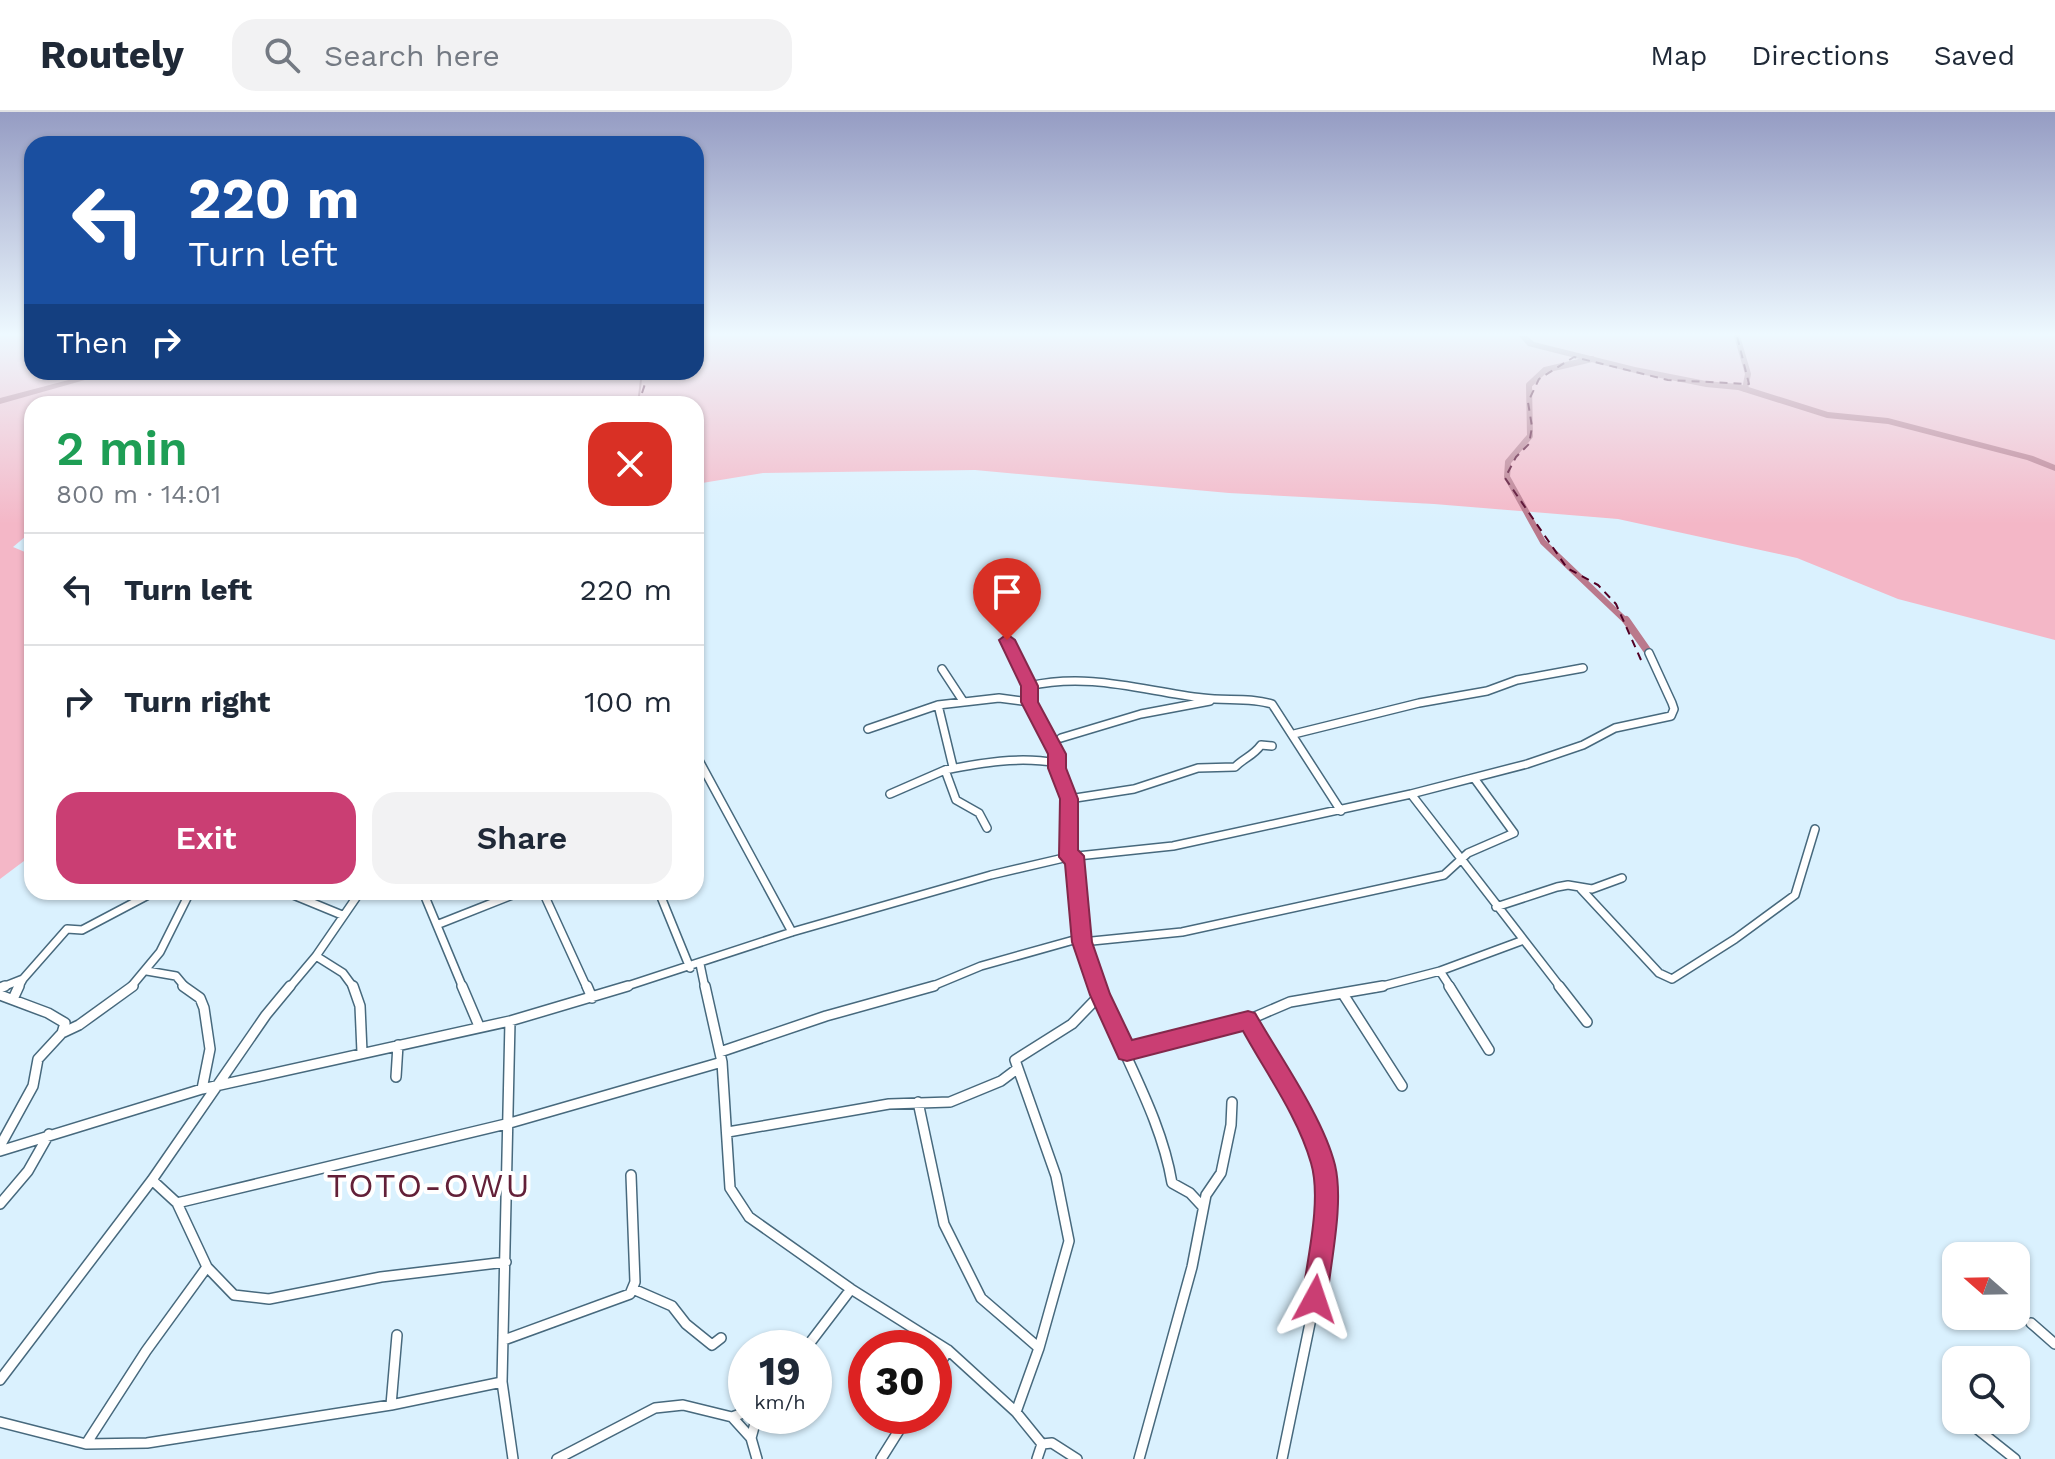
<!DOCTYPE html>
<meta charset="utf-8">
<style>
body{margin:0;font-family:"Work Sans",sans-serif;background:#f2f2f3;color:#1f2937;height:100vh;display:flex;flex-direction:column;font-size:30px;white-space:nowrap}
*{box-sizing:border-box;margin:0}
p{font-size:26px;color:#747a83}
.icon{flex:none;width:44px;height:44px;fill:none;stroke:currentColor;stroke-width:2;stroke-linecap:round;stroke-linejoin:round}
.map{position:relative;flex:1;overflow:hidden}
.sheet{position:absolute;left:24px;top:284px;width:680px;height:504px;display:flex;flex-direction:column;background:#fff;border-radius:24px;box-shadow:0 2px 6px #0004}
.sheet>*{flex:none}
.hud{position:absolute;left:24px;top:24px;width:680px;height:244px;border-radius:24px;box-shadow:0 2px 6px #0004;background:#1a4fa0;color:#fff;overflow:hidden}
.needle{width:52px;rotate:290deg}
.buttons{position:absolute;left:1942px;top:1130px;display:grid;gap:16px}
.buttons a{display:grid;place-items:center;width:88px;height:88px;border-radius:16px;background:#fff;box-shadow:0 2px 6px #0004;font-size:40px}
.speed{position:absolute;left:728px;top:1218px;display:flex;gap:16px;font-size:40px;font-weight:700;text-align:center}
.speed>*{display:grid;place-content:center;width:104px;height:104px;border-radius:50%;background:#fff;box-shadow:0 2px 6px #0004;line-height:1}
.speed small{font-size:20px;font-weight:400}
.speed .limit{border:12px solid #d22;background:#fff;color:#111}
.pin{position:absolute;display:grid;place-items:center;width:68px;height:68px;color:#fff;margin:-82px -34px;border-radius:50% 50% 50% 0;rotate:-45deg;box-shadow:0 0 8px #0007}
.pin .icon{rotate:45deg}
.me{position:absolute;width:88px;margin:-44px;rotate:5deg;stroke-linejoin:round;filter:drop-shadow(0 0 6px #0008)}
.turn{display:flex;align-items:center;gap:28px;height:168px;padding:0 32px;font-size:36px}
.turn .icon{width:104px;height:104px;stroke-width:2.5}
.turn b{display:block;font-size:56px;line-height:68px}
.then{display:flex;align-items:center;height:76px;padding:0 32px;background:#0003;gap:16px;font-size:30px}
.round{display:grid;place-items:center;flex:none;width:84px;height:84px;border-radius:24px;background:#f2f2f3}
.head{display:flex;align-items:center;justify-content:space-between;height:136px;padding:0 32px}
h1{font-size:48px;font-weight:600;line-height:60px;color:#1e9e55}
.action{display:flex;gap:16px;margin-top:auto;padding:16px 32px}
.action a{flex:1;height:92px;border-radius:24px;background:#ca3e73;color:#fff;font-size:32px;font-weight:600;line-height:92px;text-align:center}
.action a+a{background:#f2f2f3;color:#1f2937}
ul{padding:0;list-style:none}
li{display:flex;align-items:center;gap:24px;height:112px;padding:0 32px;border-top:2px solid #e0e1e3}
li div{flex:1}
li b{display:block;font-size:30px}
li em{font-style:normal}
header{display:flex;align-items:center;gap:48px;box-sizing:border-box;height:112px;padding:0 40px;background:#fff;border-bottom:2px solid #e0e1e3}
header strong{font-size:38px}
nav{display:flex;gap:44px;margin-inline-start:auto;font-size:28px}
.search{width:560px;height:72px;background:#f2f2f3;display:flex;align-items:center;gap:20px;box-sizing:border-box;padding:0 28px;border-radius:24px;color:#747a83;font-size:30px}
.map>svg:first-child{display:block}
.green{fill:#f4b7c7}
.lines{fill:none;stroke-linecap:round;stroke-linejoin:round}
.stream{stroke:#ba798c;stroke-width:2}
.canal-far1{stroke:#ba798c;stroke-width:6}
.canal{stroke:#ba798c;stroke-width:8}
.river{fill:#ba798c;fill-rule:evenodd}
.ferry{stroke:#510025;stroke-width:2;stroke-dasharray:8 6;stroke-linecap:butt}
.street-far1-casing{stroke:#47697d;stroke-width:10}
.street-casing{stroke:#47697d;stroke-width:12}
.street-far1{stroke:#fff;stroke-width:7}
.street{stroke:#fff;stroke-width:9}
.route{fill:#ca3e73;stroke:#83284b;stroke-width:2}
.labels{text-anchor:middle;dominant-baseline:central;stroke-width:8;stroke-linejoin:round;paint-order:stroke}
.near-quarter-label{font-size:34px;letter-spacing:2px;fill:#632038;stroke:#fff}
</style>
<header>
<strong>Routely</strong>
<div class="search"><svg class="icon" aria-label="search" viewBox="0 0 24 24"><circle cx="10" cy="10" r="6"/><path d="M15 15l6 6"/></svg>Search here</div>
<nav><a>Map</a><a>Directions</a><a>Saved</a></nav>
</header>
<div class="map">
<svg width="2055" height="1347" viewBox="0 0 2055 1347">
<rect width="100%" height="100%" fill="#daf1fe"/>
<path class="green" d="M 0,224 L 32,224 L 32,260 L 696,260 L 696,224 L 2055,224 L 2055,528 L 1898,487 L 1797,446 L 1618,407 L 1434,392 L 1229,381 L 975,358 L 763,361 L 696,372 L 696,292 L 32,292 L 32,419 L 13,435 L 32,443 L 32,743 L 0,767 Z"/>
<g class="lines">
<path class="stream" d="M 638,292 L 642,260"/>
<path class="canal-far1" d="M 1737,224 L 1748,262 L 1745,277
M 1592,247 L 1545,258 L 1529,273 L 1530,324 L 1508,350 L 1507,365 L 1543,430 L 1627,510"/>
<path class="canal" d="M 1626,508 L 1649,541"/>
<path class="river" d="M 1519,224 L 1527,224 L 1534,230 L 1635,255 L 1706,269 L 1739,272 L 1828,300 L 1888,306 L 2033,344 L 2055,353 L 2055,359 L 2027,348 L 1888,312 L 1827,306 L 1738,278 L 1706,275 L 1635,261 L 1528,234 Z
M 99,260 L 113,260 L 0,292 L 0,286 Z"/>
<path class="ferry" d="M 642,292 L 645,287 L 641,284 L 645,272 L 644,260
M 1641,548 L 1616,492 L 1598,473 L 1567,456 L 1505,366 L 1516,345 L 1529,332 L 1532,315 L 1528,290 L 1539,267 L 1574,245 L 1668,268 L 1749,272 L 1737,224"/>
<g class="street-far1-casing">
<path id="street-far1" d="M 1007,528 L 1029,574 C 1090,560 1143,579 1203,586 C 1226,589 1250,585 1272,592 L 1341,699
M 942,557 L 963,589
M 1029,574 L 1030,590 L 1057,642 L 1056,651 L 1069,687 L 1068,745
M 868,617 L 938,593
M 1294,622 L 1419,591 L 1487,579 L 1517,568 L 1583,556
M 1061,626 L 1141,602 L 1210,589
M 696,643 L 792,820
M 953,655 L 938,593 L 999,586 L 1030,590
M 890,682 L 945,658
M 1411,682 L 1561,876
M 1069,687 L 1134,677 L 1198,656 L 1235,655 C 1244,646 1253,644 1261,633 L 1272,634
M 987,716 L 979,701 L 956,688 L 945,658 C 981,651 1019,644 1056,651
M 1074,744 L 1082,830 L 1098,876
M 1581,777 L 1659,861 L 1672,867 L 1735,827 L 1795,783 L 1815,717
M 286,780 L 342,803
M 423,780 L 463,876
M 543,780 L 587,876
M 659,780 L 690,856
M 1496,795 L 1557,775 L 1568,773 L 1592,777 L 1622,766
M 439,812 L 520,780
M 1082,830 L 1182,820 L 1444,763 L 1468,741 L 1514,721 L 1474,666
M 316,844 L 343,861 L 354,876
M 700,852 L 705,876
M 147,859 L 176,864 L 186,876
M 0,876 L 23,867 L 67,817 L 82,818 L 154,780
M 18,876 L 23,867
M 130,876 L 160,840 L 190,780
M 289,876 L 316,844 L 360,780
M 621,876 L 792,820 L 991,763 L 1068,745 L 1173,734 L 1411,682 L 1527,652 L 1583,633 L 1615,616 L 1671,604 L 1674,597 L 1672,591 L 1649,541
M 928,876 L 981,854 L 1081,826
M 1375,876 L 1440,859
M 1451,876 L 1440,859 L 1521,829"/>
</g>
<g class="street-casing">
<path id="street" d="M 183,874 L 200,886 L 204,896 L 210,937 L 202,977
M 353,874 L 360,894 L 362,940
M 462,874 L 479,914
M 587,874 L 592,886
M 705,874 L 722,950 L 730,1076 L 749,1105 L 851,1177 L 948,1238 L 1016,1300 L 1042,1332
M 1097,874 C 1120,941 1160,1000 1172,1071 L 1190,1081 L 1203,1095
M 1449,874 L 1489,938
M 1559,874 L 1587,910
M 0,876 L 5,874
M 1343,882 L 1402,974
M 0,883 L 48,901 L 65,911 L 62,921 L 38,947 L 33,974 L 0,1034
M 13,887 L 19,874
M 1248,908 L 1305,1010 L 1323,1053 L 1326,1082 L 1315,1187 L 1282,1347
M 510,909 L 502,1270 L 513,1347
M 62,921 L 79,913 L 133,874
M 1127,939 L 1248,908 L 1290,890 L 1383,874
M 720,940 L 826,904 L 934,874
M 396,965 L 398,933
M 918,990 L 944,1112 L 981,1186 L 1039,1236
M 728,1020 L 889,992 L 950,990 L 1001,969 L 1017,957
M 0,1039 L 202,977 L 510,909 L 628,874
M 152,1068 L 177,1091 L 207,1155 L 234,1183 L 269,1187 L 381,1165 L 506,1150
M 177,1091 L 510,1011 L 722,950
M 0,1092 L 28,1059 L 49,1022
M 633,1177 L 672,1194 L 686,1212 L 712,1233 L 721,1226
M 2031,1211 L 2055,1232
M 504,1228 L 630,1182 L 635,1170 L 631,1063
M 806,1236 L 851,1177
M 934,1262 L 948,1238
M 0,1268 L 152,1068 L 266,903 L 290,874
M 391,1293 L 397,1223
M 1016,1300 L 1039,1236 L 1069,1129 L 1056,1064 L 1015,948 L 1072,912 L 1100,883
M 732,1305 L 746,1300
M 1966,1308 L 2015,1347
M 0,1310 L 86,1332 L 147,1331 L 391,1293 L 502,1270
M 751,1326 L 757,1304
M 86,1332 L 146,1239 L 207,1155
M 1042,1332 L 1052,1331 L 1077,1347
M 557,1347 L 655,1296 L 683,1293 L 732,1305 L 751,1326 L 757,1347
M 881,1347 L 908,1304
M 1037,1347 L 1042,1332
M 1139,1347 L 1192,1155 L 1206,1083 L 1221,1061 L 1231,1013 L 1232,990"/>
</g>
<use href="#street-far1" class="street-far1"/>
<use href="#street" class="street"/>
</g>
<linearGradient id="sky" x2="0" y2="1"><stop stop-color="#959cc3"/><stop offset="0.54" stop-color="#eef9ff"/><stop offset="1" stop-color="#eef9ff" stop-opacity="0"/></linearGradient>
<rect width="2055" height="412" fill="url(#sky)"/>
<path class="route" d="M 1007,522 L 1015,528 L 1038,574 L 1038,590 L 1066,642 L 1066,656 L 1078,687 L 1078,738 L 1084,744 L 1092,830 L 1110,882 L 1132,928 L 1248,899 L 1255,901 C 1280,945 1323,1005 1335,1053 C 1344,1091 1331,1147 1327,1187 L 1323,1196 L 1315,1199 L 1306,1196 L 1302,1187 C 1307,1148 1322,1088 1311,1051 C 1298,1005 1266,961 1243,919 L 1127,949 L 1119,947 L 1090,883 L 1072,830 L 1065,752 L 1059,745 L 1060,687 L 1048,656 L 1048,642 L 1021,590 L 1021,574 L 999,528 Z"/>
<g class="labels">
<g class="near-quarter-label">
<text x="429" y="1073">TOTO-OWU</text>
</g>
</g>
</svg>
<div class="buttons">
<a><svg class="needle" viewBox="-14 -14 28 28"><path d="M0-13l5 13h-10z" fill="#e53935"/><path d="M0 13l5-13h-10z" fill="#747a83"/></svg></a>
<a><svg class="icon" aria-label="search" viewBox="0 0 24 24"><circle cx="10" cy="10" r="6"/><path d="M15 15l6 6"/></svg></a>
</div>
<div class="speed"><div>19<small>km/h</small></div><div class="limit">30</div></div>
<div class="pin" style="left:1007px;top:528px;background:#d93025"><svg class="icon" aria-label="arrive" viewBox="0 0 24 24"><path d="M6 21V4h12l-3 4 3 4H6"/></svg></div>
<svg class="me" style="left:1315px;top:1187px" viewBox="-20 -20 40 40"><path d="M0-17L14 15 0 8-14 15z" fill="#ca3e73" stroke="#fff" stroke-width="4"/></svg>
<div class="hud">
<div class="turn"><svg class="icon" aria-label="left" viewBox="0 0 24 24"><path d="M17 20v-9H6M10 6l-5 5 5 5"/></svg><div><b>220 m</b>Turn left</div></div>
<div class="then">Then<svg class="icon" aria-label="right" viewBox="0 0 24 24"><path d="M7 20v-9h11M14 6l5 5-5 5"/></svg></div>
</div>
<section class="sheet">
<div class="head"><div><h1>2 min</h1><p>800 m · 14:01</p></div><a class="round" style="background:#d93025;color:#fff"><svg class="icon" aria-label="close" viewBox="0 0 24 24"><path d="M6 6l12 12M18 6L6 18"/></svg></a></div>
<ul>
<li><svg class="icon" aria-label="left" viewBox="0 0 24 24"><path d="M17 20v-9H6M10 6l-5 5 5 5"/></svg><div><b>Turn left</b></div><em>220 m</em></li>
<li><svg class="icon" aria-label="right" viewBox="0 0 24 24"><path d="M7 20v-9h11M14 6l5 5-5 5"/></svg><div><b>Turn right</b></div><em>100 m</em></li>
</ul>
<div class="action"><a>Exit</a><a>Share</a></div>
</section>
</div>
